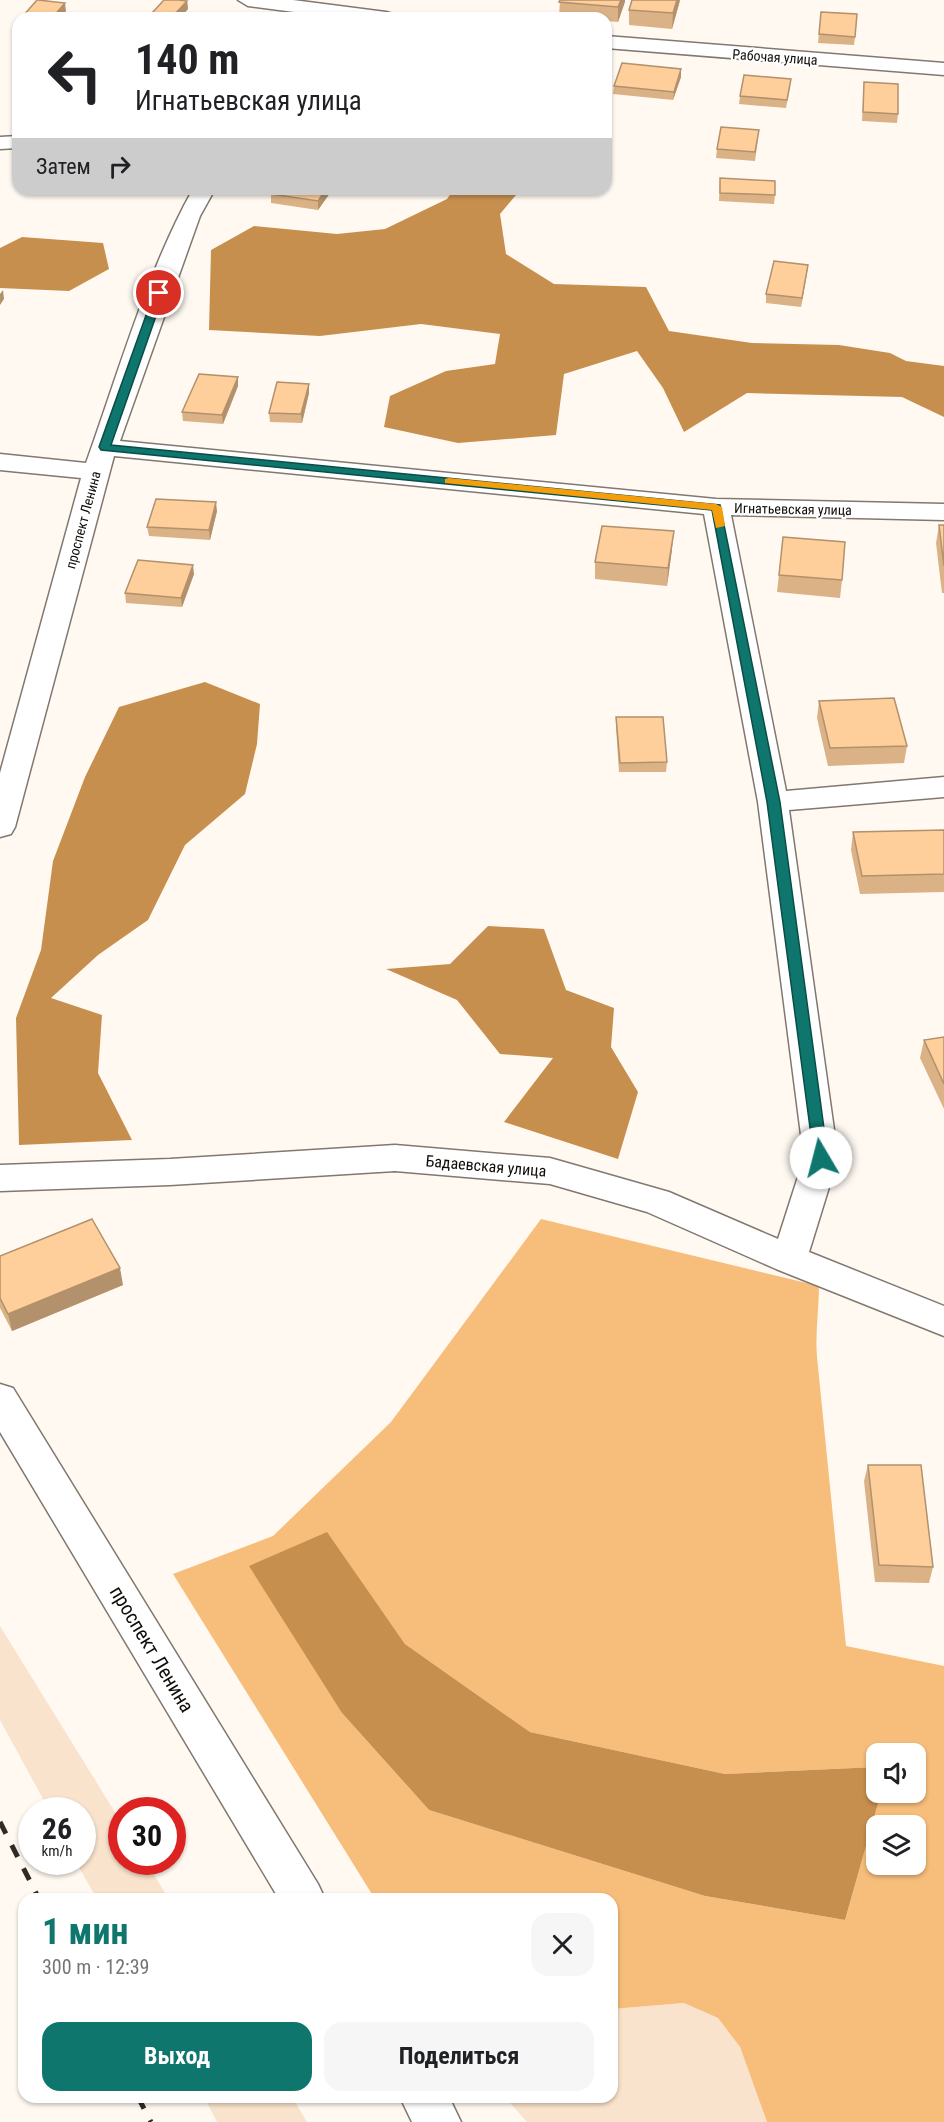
<!DOCTYPE html>
<html lang="ru">
<meta charset="utf-8">
<style>
body{margin:0;font-family:"Roboto Condensed",sans-serif;background:#f6f6f6;color:#202124;height:100vh;display:flex;flex-direction:column;font-size:22px;white-space:nowrap}
*{box-sizing:border-box;margin:0}
p{font-size:20px;color:#757577}
.icon{flex:none;width:33px;height:33px;fill:none;stroke:currentColor;stroke-width:2;stroke-linecap:round;stroke-linejoin:round}
.map{position:relative;flex:1;overflow:hidden}
.sheet{position:absolute;left:18px;top:1893px;width:600px;height:210px;display:flex;flex-direction:column;background:#fff;border-radius:18px;box-shadow:0 2px 4px #0004}
.sheet>*{flex:none}
.banner{position:absolute;left:12px;top:12px;width:600px;height:183px;border-radius:18px;box-shadow:0 2px 4px #0004;background:#fff;color:#202124;overflow:hidden}
.tools{position:absolute;left:866px;top:1743px;display:grid;gap:12px}
.tools a{display:grid;place-items:center;width:60px;height:60px;border-radius:12px;background:#fff;box-shadow:0 2px 4px #0004;font-size:30px}
.speed{position:absolute;left:18px;top:1797px;display:flex;gap:12px;font-size:30px;font-weight:700;text-align:center}
.speed>*{display:grid;place-content:center;width:78px;height:78px;border-radius:50%;background:#fff;box-shadow:0 2px 4px #0004;line-height:1}
.speed small{font-size:15px;font-weight:400}
.speed .limit{border:9px solid #d22;background:#fff;color:#111}
.pin{position:absolute;display:grid;place-items:center;width:51px;height:51px;color:#fff;margin:-26px;border:3px solid #fff;border-radius:50%;box-shadow:0 2px 6px #0007}
.me{position:absolute;width:66px;margin:-33px;rotate:352deg;stroke-linejoin:round;filter:drop-shadow(0 0 4px #0008)}
.turn{display:flex;align-items:center;gap:21px;height:126px;padding:0 24px;font-size:27px}
.turn .icon{width:78px;height:78px;stroke-width:2.5}
.turn b{display:block;font-size:42px;line-height:51px}
.then{display:flex;align-items:center;height:57px;padding:0 24px;background:#0003;gap:12px;font-size:22px}
.round{display:grid;place-items:center;flex:none;width:63px;height:63px;border-radius:18px;background:#f6f6f6}
.overview{display:flex;align-items:center;justify-content:space-between;height:102px;padding:0 24px}
h1{font-size:36px;font-weight:700;line-height:45px;color:#0f766e}
.action{display:flex;gap:12px;margin-top:auto;padding:12px 24px}
.action a{flex:1;height:69px;border-radius:18px;background:#0f766e;color:#fff;font-size:24px;font-weight:700;line-height:69px;text-align:center}
.action a+a{background:#f6f6f6;color:#202124}
.map>svg:first-child{display:block}
.green{fill:#f9e3cc}
.forest{fill:#f7bd7b;fill-rule:evenodd}
.water{fill:#c78f4e}
.lines{fill:none;stroke-linecap:round;stroke-linejoin:round}
.minor-casing{stroke:#81786f;stroke-width:3}
.minor{fill:#fff;fill-rule:evenodd}
.rail{stroke:#2f2c27;stroke-width:5;stroke-dasharray:13 13;stroke-linecap:butt}
.wall{fill:#dab285}
.shaded-wall{fill:#b2916c}
.building{fill:#fecf9b;stroke:#b2916c;stroke-width:1.5}
.route{fill:#0f766e;stroke:#0a4d48;stroke-width:1.5}
.slow{fill:#f59e0b}
.labels{text-anchor:middle;dominant-baseline:central;stroke-width:4.5;stroke-linejoin:round;paint-order:stroke}
.far-street-label{font-size:14px;fill:#100d09;stroke:#fff}
.street-label{font-size:16px;fill:#100d09;stroke:#fff}
.near-street-label{font-size:20px;fill:#100d09;stroke:#fff}
</style>
<div class="map">
<svg width="944" height="2122" viewBox="0 0 944 2122">
<rect width="100%" height="100%" fill="#fff9f2"/>
<path class="green" d="M 0,1626 L 121,1822 L 122,1862 L 146,1862 L 169,1899 L 97,1899 L 76,1862 L 82,1862 L 82,1810 L 49,1810 L 0,1720 Z
M 684,2003 L 718,2018 L 740,2047 L 767,2122 L 527,2122 L 505,2097 L 612,2097 L 612,2009 Z
M 204,2097 L 292,2097 L 307,2122 L 217,2122 Z"/>
<path class="forest" d="M 541,1219 L 819,1286 C 819,1310 815,1333 817,1357 L 846,1646 L 944,1666 L 944,2122 L 767,2122 L 740,2047 L 718,2018 L 684,2003 L 612,2009 L 612,1899 L 375,1899 L 173,1574 L 273,1536 L 391,1422 ZM 327,1533 L 405,1644 L 530,1732 L 725,1774 L 876,1767 L 876,1754 L 915,1754 L 915,1792 L 881,1793 L 845,1920 L 705,1896 L 429,1810 L 342,1713 ZM 876,1826 L 915,1826 L 915,1864 L 876,1864 Z"/>
<path class="water" d="M 454,189 L 521,189 L 500,214 L 506,254 L 554,284 L 646,287 L 669,331 L 752,343 L 839,345 L 890,353 L 906,361 L 944,366 L 944,417 L 902,397 L 747,393 L 684,432 L 663,388 L 637,351 L 564,374 L 556,435 L 458,443 L 384,427 L 390,396 L 446,371 L 495,364 L 500,334 L 421,324 L 320,336 L 209,330 L 211,250 L 254,226 L 337,234 L 385,229 L 447,199 Z
M 22,237 L 103,243 L 109,269 L 69,291 L 0,288 L 0,248 Z
M 205,682 L 260,704 L 257,744 L 245,794 L 185,845 L 148,920 L 98,955 L 51,998 L 102,1015 L 98,1073 L 132,1140 L 19,1145 L 16,1018 L 41,950 L 53,861 L 85,777 L 119,707 Z
M 488,926 L 544,929 L 566,990 L 614,1008 L 611,1047 L 638,1092 L 618,1159 L 504,1122 L 553,1058 L 500,1054 L 457,1000 L 386,969 L 450,964 Z
M 327,1532 L 405,1644 L 530,1732 L 725,1774 L 876,1767 L 876,1792 L 881,1793 L 845,1920 L 705,1896 L 429,1810 L 342,1713 L 249,1566 Z"/>
<g class="lines">
<g class="minor-casing">
<path id="minor" d="M 238,0 L 293,0 L 386,12 L 393,14 L 396,18 L 340,18 L 248,6 Z
M 606,36 L 944,63 L 944,75 L 606,48 Z
M 18,136 L 18,148 L 0,149 L 0,137 Z
M 193,189 L 215,189 L 200,216 L 120,441 L 716,499 L 944,504 L 944,520 L 731,515 L 786,791 L 944,777 L 944,797 L 789,810 L 838,1158 L 809,1252 L 944,1306 L 944,1336 L 776,1269 L 647,1212 L 550,1184 L 395,1171 L 170,1185 L 0,1191 L 0,1165 L 170,1159 L 395,1145 L 550,1158 L 669,1192 L 778,1239 L 804,1158 L 758,802 L 704,514 L 114,456 L 15,827 L 11,834 L 0,837 L 0,773 L 81,478 L 0,470 L 0,454 L 86,463 C 118,374 147,271 193,189 Z
M 0,1384 L 13,1388 L 318,1884 L 325,1899 L 279,1899 L 0,1432 Z
M 400,2097 L 449,2097 L 461,2122 L 412,2122 Z"/>
</g>
<use href="#minor" class="minor"/>
<path class="rail" d="M 0,1822 L 39,1899
M 138,2097 L 151,2122"/>
</g>
<path class="wall" d="M 560,0 L 625,0 L 618,22 L 606,21 L 606,18 L 559,17 Z
M 632,0 L 680,0 L 672,29 L 629,25 L 629,10 Z
M 187,1 L 188,9 L 180,18 L 152,18 L 152,13 Z
M 66,11 L 60,18 L 24,18 L 23,16 Z
M 821,12 L 855,37 L 854,45 L 818,43 Z
M 681,69 L 681,77 L 673,100 L 613,94 L 614,86 Z
M 864,82 L 898,114 L 897,123 L 862,121 Z
M 790,87 L 786,108 L 739,104 L 740,96 Z
M 758,139 L 755,161 L 716,158 L 717,149 Z
M 720,178 L 775,195 L 774,204 L 719,201 Z
M 83,189 L 116,189 L 111,194 Z
M 330,193 L 318,210 L 271,203 L 271,194 Z
M 808,265 L 801,307 L 766,303 L 766,294 Z
M 238,386 L 223,424 L 183,421 L 182,412 Z
M 309,393 L 302,423 L 270,422 L 269,413 Z
M 217,511 L 210,540 L 149,536 L 147,527 Z
M 939,525 L 944,525 L 944,593 L 942,593 L 936,543 Z
M 783,537 L 842,580 L 840,598 L 777,592 Z
M 672,549 L 667,586 L 595,579 L 595,562 Z
M 194,574 L 182,607 L 126,603 L 125,593 Z
M 819,701 L 907,746 L 904,763 L 828,766 L 817,718 Z
M 616,717 L 667,762 L 666,772 L 619,772 L 616,727 Z
M 944,830 L 944,892 L 860,894 L 851,850 L 853,832 Z
M 944,1037 L 944,1109 L 920,1058 L 924,1040 Z
M 0,1256 L 123,1285 L 12,1331 L 0,1308 Z
M 868,1465 L 933,1567 L 929,1583 L 875,1582 L 864,1481 Z"/>
<path class="shaded-wall" d="M 621,0 L 625,0 L 625,2 L 618,22 L 618,7 Z
M 677,0 L 680,0 L 679,4 L 672,29 L 673,13 Z
M 187,1 L 188,9 L 180,18 L 174,18 L 173,16 Z
M 65,3 L 66,11 L 60,18 L 52,18 Z
M 681,69 L 681,77 L 673,100 L 674,92 Z
M 110,189 L 116,189 L 111,194 Z
M 326,189 L 330,189 L 330,193 L 318,210 L 318,201 Z
M 808,265 L 807,273 L 801,307 L 802,298 Z
M 3,290 L 4,299 L 0,305 L 0,294 Z
M 238,377 L 238,386 L 223,424 L 222,415 Z
M 309,384 L 309,393 L 302,423 L 301,414 Z
M 216,502 L 217,511 L 210,540 L 209,530 Z
M 674,531 L 672,549 L 667,586 L 668,568 Z
M 193,565 L 194,574 L 182,607 L 181,598 Z
M 120,1268 L 123,1285 L 12,1331 L 8,1314 Z"/>
<path class="building" d="M 37,0 L 38,0 L 65,3 L 52,18 L 41,18 L 23,16 Z
M 164,0 L 179,0 L 187,1 L 173,16 L 152,13 Z
M 560,0 L 621,0 L 618,7 L 559,2 Z
M 632,0 L 677,0 L 673,13 L 629,10 Z
M 821,12 L 857,14 L 855,37 L 819,34 Z
M 622,63 L 681,69 L 674,92 L 614,86 Z
M 744,75 L 791,79 L 787,100 L 740,96 Z
M 864,82 L 898,84 L 898,114 L 863,112 Z
M 721,127 L 759,130 L 755,152 L 717,149 Z
M 720,178 L 775,181 L 775,195 L 720,193 Z
M 274,189 L 326,189 L 318,201 L 271,194 Z
M 774,261 L 808,265 L 802,298 L 766,294 Z
M 199,374 L 238,377 L 222,415 L 182,412 Z
M 277,382 L 309,384 L 301,414 L 269,413 Z
M 156,499 L 216,502 L 209,530 L 147,527 Z
M 939,525 L 944,525 L 944,566 Z
M 602,526 L 674,531 L 668,568 L 595,562 Z
M 783,537 L 845,542 L 842,580 L 779,575 Z
M 138,560 L 193,565 L 181,598 L 125,593 Z
M 894,698 L 907,746 L 830,748 L 819,701 Z
M 616,717 L 663,717 L 667,762 L 620,763 Z
M 944,830 L 944,874 L 862,876 L 853,832 Z
M 944,1037 L 944,1084 L 924,1040 Z
M 92,1219 L 120,1268 L 8,1314 L 0,1298 L 0,1256 Z
M 868,1465 L 921,1465 L 933,1567 L 879,1565 Z"/>
<path class="route" d="M 159,290 L 164,293 L 111,445 L 720,505 L 780,802 L 828,1158 L 826,1161 L 816,1161 L 814,1158 L 767,802 L 712,510 L 101,450 L 99,447 L 154,293 Z"/>
<path class="slow" d="M 449,478 L 716,504 L 722,507 L 725,526 L 716,528 L 712,510 L 445,483 L 445,479 Z"/>
<g class="labels">
<g class="far-street-label">
<text transform="translate(775 57) rotate(4)">Рабочая улица</text>
<text transform="translate(793 509) rotate(1)">Игнатьевская улица</text>
<text transform="translate(83 520) rotate(-75)">проспект Ленина</text>
</g>
<g class="street-label">
<text transform="translate(486 1166) rotate(5)">Бадаевская улица</text>
</g>
<g class="near-street-label">
<text transform="translate(152 1649) rotate(59)">проспект Ленина</text>
</g>
</g>
</svg>
<div class="tools">
<a><svg class="icon" aria-label="sound" viewBox="0 0 24 24"><path d="M4 9h4l5-4v14l-5-4H4zM17 9q2 3 0 6"/></svg></a>
<a><svg class="icon" aria-label="layers" viewBox="0 0 24 24"><path d="M12 4l9 5-9 5-9-5zM3 14l9 5 9-5"/></svg></a>
</div>
<div class="speed"><div>26<small>km/h</small></div><div class="limit">30</div></div>
<div class="pin" style="left:159px;top:293px;background:#d93025"><svg class="icon" aria-label="arrive" viewBox="0 0 24 24"><path d="M6 21V4h12l-3 4 3 4H6"/></svg></div>
<svg class="me" style="left:821px;top:1158px" viewBox="-20 -20 40 40"><circle r="19" fill="#fff"/><path d="M0-13L10 11 0 6-10 11z" fill="#0f766e"/></svg>
<div class="banner">
<div class="turn"><svg class="icon" aria-label="left" viewBox="0 0 24 24"><path d="M17 20v-9H6M10 6l-5 5 5 5"/></svg><div><b>140 m</b>Игнатьевская улица</div></div>
<div class="then">Затем<svg class="icon" aria-label="right" viewBox="0 0 24 24"><path d="M7 20v-9h11M14 6l5 5-5 5"/></svg></div>
</div>
<section class="sheet">
<div class="overview"><div><h1>1 мин</h1><p>300 m · 12:39</p></div><a class="round"><svg class="icon" aria-label="close" viewBox="0 0 24 24"><path d="M6 6l12 12M18 6L6 18"/></svg></a></div>
<div class="action"><a>Выход</a><a>Поделиться</a></div>
</section>
</div>
